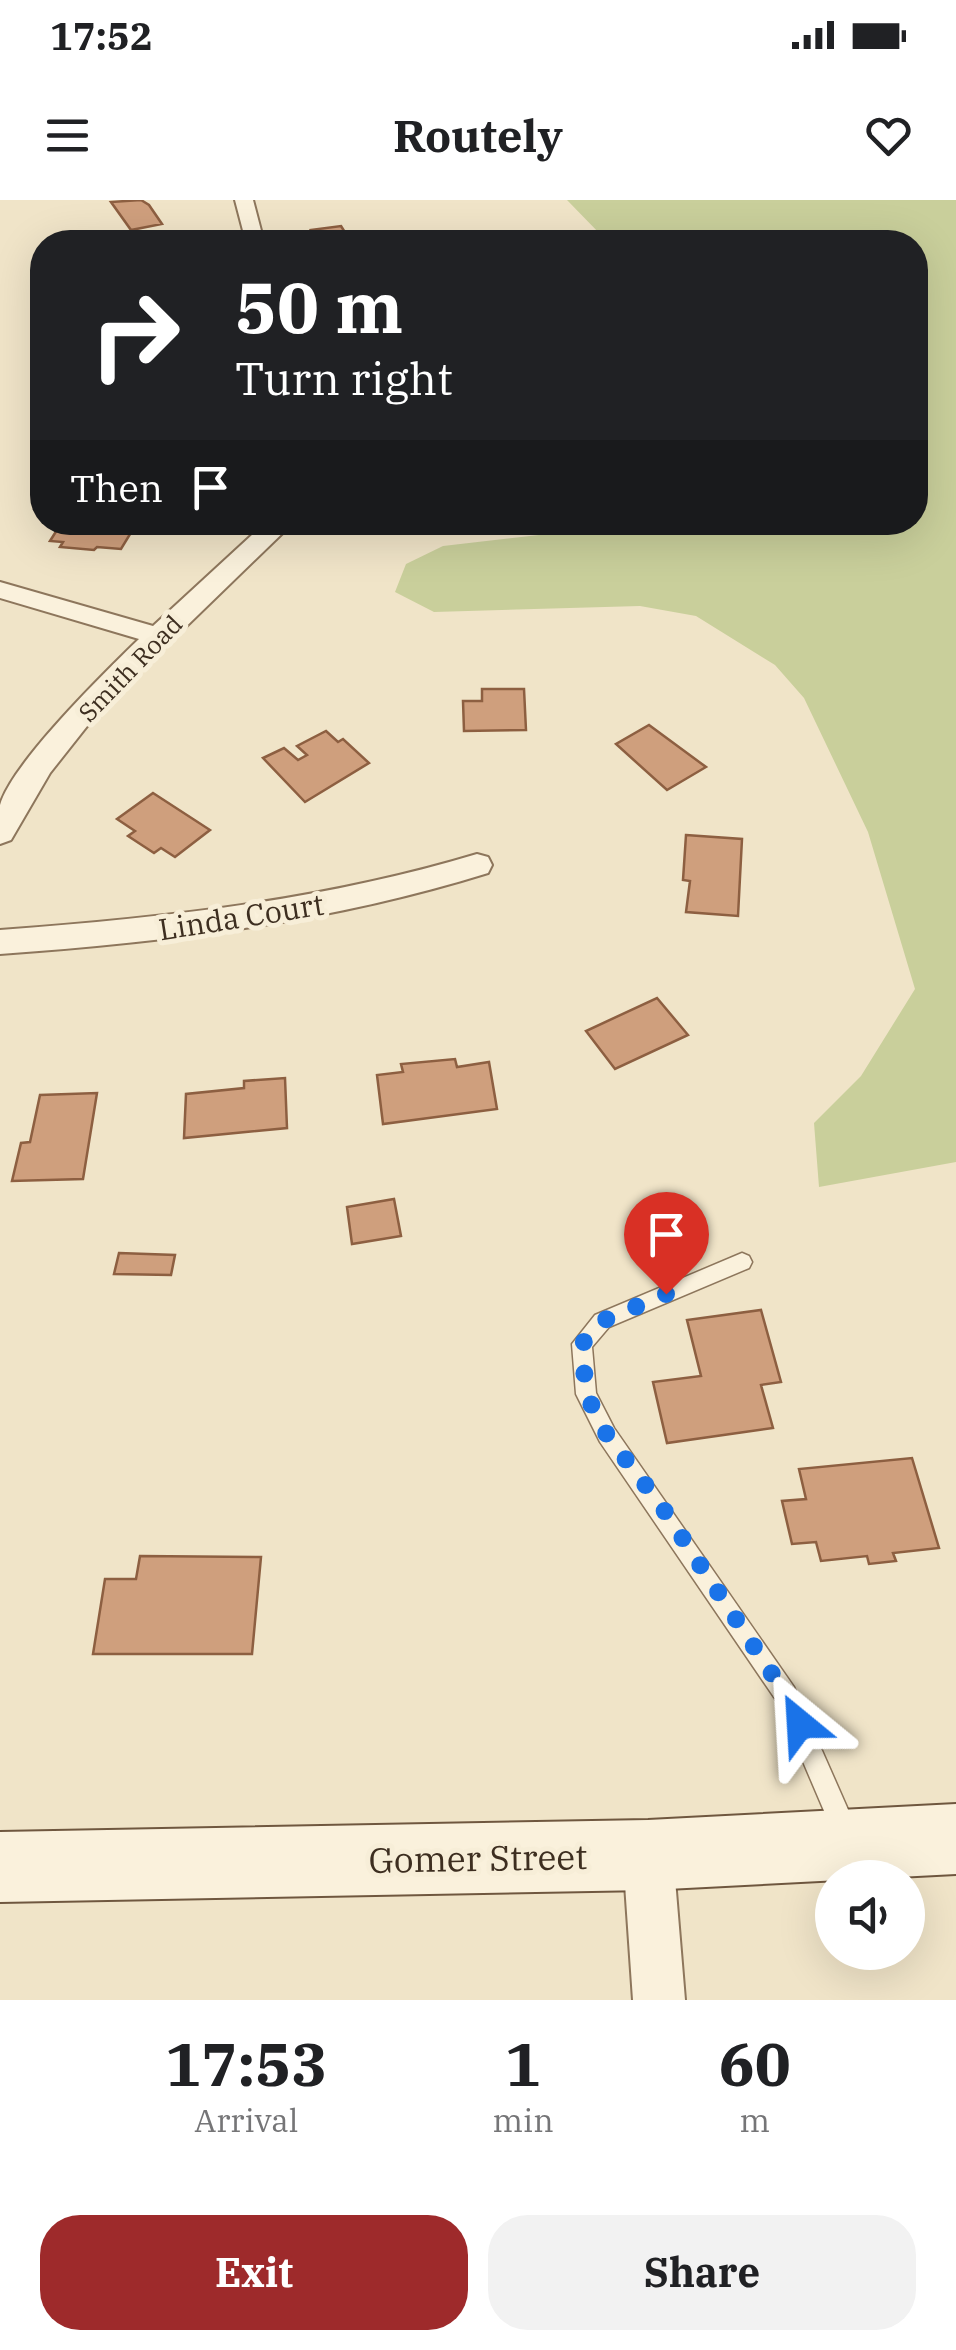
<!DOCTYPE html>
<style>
body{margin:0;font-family:"IBM Plex Serif",serif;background:#f2f2f2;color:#202124;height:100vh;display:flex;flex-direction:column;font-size:38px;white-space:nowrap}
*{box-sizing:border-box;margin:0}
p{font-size:32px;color:#757577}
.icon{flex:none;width:55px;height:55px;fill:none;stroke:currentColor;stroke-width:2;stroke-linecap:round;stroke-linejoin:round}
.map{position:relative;height:1800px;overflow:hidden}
.details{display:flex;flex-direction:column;background:#fff;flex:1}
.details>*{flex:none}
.banner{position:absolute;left:30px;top:30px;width:898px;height:305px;border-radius:40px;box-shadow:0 10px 40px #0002;background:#202124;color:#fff;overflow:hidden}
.buttons{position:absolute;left:815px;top:1660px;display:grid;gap:20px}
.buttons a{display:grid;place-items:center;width:110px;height:110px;border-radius:50%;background:#fff;box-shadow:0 10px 40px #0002;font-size:50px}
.pin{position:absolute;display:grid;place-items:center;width:85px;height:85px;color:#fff;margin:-102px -42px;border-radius:50% 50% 50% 0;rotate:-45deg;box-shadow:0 0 10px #0007}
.pin .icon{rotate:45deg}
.me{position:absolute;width:110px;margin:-55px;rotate:333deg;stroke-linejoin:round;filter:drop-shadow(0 0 8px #0008)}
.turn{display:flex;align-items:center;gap:35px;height:210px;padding:0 40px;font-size:45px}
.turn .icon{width:130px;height:130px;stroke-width:2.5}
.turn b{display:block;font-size:70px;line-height:85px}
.then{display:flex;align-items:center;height:95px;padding:0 40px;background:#0003;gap:20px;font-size:38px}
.eta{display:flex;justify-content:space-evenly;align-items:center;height:170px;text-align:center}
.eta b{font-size:60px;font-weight:700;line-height:70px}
.button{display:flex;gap:20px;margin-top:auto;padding:20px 40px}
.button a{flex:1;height:115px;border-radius:40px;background:#9e2a2b;color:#fff;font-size:40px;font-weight:700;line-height:115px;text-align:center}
.button a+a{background:#f2f2f2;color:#202124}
.status{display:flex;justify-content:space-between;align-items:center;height:70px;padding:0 50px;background:#fff;direction:ltr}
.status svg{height:28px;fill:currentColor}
header{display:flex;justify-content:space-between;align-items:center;height:130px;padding:0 40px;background:#fff;font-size:45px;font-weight:700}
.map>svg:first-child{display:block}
.green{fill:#c9cf9b}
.building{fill:#cf9f7d;stroke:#8d5f41;stroke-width:2.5}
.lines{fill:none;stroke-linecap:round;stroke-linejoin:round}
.lane-casing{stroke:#8d765c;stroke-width:3}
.street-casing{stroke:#8d765c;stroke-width:4}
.secondary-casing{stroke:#6f573f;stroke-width:4}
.lane{fill:#faf1dc;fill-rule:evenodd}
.street{fill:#faf1dc;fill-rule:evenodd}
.secondary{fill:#faf1dc;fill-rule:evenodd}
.route{stroke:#1a73e8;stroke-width:18;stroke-dasharray:0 32.4}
.labels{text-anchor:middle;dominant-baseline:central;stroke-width:10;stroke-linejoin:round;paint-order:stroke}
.far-street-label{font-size:25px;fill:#3d2e20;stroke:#f7eed8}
.street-label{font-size:30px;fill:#3d2e20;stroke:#f7eed8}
.near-street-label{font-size:35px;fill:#3d2e20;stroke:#f7eed8}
</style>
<div class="status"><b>17:52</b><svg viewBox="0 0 49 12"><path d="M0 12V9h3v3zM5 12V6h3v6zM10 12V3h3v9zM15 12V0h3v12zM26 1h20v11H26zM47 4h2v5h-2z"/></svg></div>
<header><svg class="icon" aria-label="menu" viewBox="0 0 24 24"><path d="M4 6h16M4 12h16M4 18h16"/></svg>Routely<svg class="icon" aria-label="heart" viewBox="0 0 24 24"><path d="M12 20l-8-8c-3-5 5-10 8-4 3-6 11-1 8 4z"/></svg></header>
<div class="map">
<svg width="956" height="1800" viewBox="0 0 956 1800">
<rect width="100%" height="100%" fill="#f0e4c8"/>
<path class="green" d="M 567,0 L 956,0 L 956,962 L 819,987 L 814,923 L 861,876 L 915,789 L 868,632 L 804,498 L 775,465 L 696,416 L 640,406 L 434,412 L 395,392 L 406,364 L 443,346 L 645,323 L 915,322 L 915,42 L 622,42 L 601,35 Z"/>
<path class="building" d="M 141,0 L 149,5 L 162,24 L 131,30 L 111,2 Z
M 341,26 L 351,42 L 312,42 L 317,40 L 311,30 Z
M 62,322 L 102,322 L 135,326 L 121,349 L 97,347 L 94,350 L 60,347 L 63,342 L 50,341 Z
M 482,489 L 524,489 L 526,530 L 464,531 L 463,501 L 482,501 Z
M 649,525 L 706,567 L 667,590 L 616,544 Z
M 326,531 L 338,542 L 343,539 L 369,563 L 305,602 L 263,558 L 284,548 L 298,560 L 307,555 L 297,546 Z
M 153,593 L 210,630 L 175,657 L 161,648 L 154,653 L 128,636 L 135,631 L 117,619 Z
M 686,635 L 742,639 L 738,716 L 686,712 L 690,681 L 683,680 Z
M 657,798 L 688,835 L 615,869 L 586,831 Z
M 455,859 L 457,867 L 489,862 L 497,909 L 383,924 L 377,875 L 403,872 L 401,864 Z
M 285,878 L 287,928 L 184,938 L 186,894 L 244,888 L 244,881 Z
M 97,893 L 83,979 L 12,981 L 21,943 L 30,942 L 40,895 Z
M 394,999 L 401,1036 L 352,1044 L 347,1007 Z
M 119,1053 L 175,1055 L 171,1075 L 114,1074 Z
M 761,1110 L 781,1182 L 761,1185 L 773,1228 L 667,1243 L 653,1182 L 701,1176 L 687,1120 Z
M 912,1258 L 939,1348 L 893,1353 L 896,1361 L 869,1364 L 867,1356 L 821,1361 L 816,1342 L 792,1344 L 782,1301 L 806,1299 L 799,1269 Z
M 140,1356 L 261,1357 L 252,1454 L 93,1454 L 105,1379 L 136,1379 Z"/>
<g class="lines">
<g class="lane-casing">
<path id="lane" d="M 742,1053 L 749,1056 L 752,1062 L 749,1068 L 609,1127 L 592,1147 L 596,1193 L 614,1228 L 794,1487 L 857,1630 L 854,1639 L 845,1642 L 836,1639 L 778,1503 L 600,1242 L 576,1194 L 572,1144 L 595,1115 Z"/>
</g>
<g class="street-casing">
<path id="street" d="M 235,0 L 253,0 L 264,42 L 246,42 Z
M 266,322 L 294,322 L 99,511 L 50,573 L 11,640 L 0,644 C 0,632 0,616 0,605 C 12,563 106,471 139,439 L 0,398 L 0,382 L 153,426 Z
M 477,654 L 488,657 L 492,665 L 488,673 C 328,723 167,742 0,754 L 0,730 C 162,718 321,701 477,654 Z
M 648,1630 L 665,1638 L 673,1655 L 685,1800 L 633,1800 L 623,1655 L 631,1638 Z"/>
</g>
<g class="secondary-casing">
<path id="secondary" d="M 956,1604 L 956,1674 L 648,1690 L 0,1702 L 0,1632 L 648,1620 Z"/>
</g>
<use href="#lane" class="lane"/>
<use href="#street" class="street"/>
<use href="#secondary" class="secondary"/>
</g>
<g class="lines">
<path class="route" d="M 666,1094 L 602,1121 L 582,1144 L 586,1194 L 607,1235 L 660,1304 L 786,1495 L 800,1524"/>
</g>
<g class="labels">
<g class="far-street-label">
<text transform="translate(130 468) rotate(-46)">Smith Road</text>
</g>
<g class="street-label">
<text transform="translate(241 716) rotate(-9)">Linda Court</text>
</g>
<g class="near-street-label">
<text transform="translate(478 1658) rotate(-1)">Gomer Street</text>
</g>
</g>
</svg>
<div class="buttons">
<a><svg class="icon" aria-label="sound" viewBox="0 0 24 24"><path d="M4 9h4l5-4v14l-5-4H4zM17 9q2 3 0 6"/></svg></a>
</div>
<div class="pin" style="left:666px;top:1094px;background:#d93025"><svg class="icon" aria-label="arrive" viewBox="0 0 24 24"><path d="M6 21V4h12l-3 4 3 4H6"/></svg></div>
<svg class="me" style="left:800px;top:1524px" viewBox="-20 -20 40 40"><path d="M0-17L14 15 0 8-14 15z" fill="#1a73e8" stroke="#fff" stroke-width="4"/></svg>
<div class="banner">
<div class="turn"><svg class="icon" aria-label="right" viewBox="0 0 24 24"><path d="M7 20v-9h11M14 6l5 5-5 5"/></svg><div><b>50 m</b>Turn right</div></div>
<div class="then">Then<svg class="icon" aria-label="arrive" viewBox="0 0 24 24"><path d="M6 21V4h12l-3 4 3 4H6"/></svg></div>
</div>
</div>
<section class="details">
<div class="eta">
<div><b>17:53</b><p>Arrival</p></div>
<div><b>1</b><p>min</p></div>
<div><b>60</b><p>m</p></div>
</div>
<div class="button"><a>Exit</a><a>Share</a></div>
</section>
